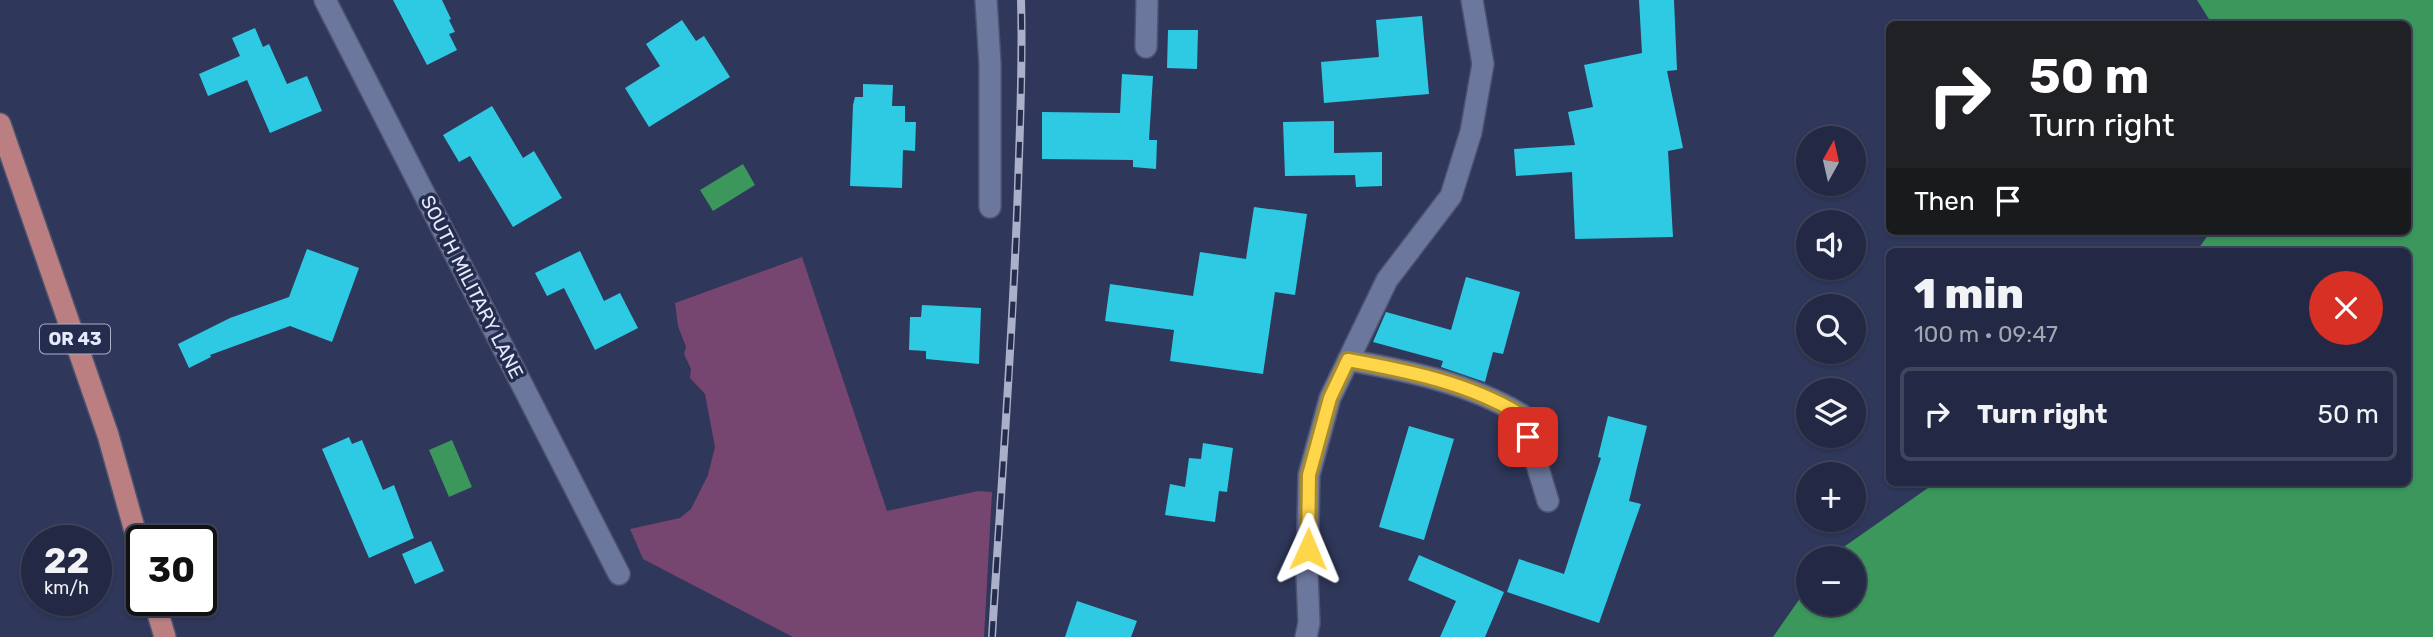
<!DOCTYPE html>
<meta charset="utf-8">
<style>
body{margin:0;font-family:Rubik,sans-serif;background:#2f354f;color:#f1f3f6;height:100vh;display:flex;flex-direction:column;font-size:26px;white-space:nowrap}
*{box-sizing:border-box;margin:0}
p{font-size:23px;color:#a3a6b2}
.icon{flex:none;width:38px;height:38px;fill:none;stroke:currentColor;stroke-width:2;stroke-linecap:round;stroke-linejoin:round}
.map{position:relative;flex:1;overflow:hidden}
.side{position:absolute;left:1886px;top:248px;width:525px;height:238px;display:flex;flex-direction:column;background:#232944;border-radius:10px;box-shadow:0 2px 5px #0004,0 0 0 2px #40455d}
.side>*{flex:none}
.guide{position:absolute;left:1886px;top:21px;width:525px;height:214px;border-radius:10px;box-shadow:0 2px 5px #0004,0 0 0 2px #40455d;background:#202124;color:#fff;overflow:hidden}
.needle{width:46px;rotate:8deg}
.tools{position:absolute;left:1796px;top:126px;display:grid;gap:14px}
.tools a{display:grid;place-items:center;width:70px;height:70px;border-radius:50%;background:#232944;box-shadow:0 2px 5px #0004,0 0 0 2px #40455d;font-size:35px}
.speed{position:absolute;left:21px;top:525px;display:flex;gap:14px;font-size:35px;font-weight:700;text-align:center}
.speed>*{display:grid;place-content:center;width:91px;height:91px;border-radius:50%;background:#232944;box-shadow:0 2px 5px #0004,0 0 0 2px #40455d;line-height:1}
.speed small{font-size:18px;font-weight:400}
.speed .limit{border:4px solid #111;border-radius:10px;background:#fff;color:#111}
.pin{position:absolute;display:grid;place-items:center;width:60px;height:60px;color:#fff;margin:-30px;border-radius:14px;box-shadow:0 4px 10px #0006}
.me{position:absolute;width:77px;margin:-38px;rotate:1deg;stroke-linejoin:round;filter:drop-shadow(0 0 5px #0008)}
.turn{display:flex;align-items:center;gap:24px;height:147px;padding:0 28px;font-size:32px}
.turn .icon{width:91px;height:91px;stroke-width:2.5}
.turn b{display:block;font-size:49px;line-height:60px}
.then{display:flex;align-items:center;height:66px;padding:0 28px;background:#0003;gap:14px;font-size:26px}
.round{display:grid;place-items:center;flex:none;width:74px;height:74px;border-radius:37px;background:#2f354f}
.overview{display:flex;align-items:center;justify-content:space-between;height:119px;padding:0 28px}
h1{font-size:42px;font-weight:800;line-height:52px}
ul{padding:0;list-style:none}
li{display:flex;align-items:center;gap:21px;height:94px;margin:0 14px 10px;padding:0 14px;border:4px solid #40455d;border-radius:10px}
li div{flex:1}
li b{display:block;font-size:26px}
li em{font-style:normal}
.map>svg:first-child{display:block}
.green{fill:#774670}
.water{fill:#3b975b}
.building{fill:#2ecae4}
.lines{fill:none;stroke-linecap:round;stroke-linejoin:round}
.minor-casing{stroke:#4d536f;stroke-width:24}
.major-casing{stroke:#4d536f;stroke-width:24}
.minor{stroke:#6c779d;stroke-width:21}
.major{stroke:#bb7f81;stroke-width:21}
.rail-casing{stroke:#aab0c8;stroke-width:8}
.rail{stroke:#252d4e;stroke-width:5;stroke-dasharray:16;stroke-linecap:butt}
.route-casing{stroke:#a68a30;stroke-width:18}
.route{stroke:#ffd54a;stroke-width:12}
.labels{text-anchor:middle;dominant-baseline:central;stroke-width:7;stroke-linejoin:round;paint-order:stroke}
.shield{fill:#252d4e;stroke:#abb1c8;stroke-width:2}
.shield-label{font-size:18px;font-weight:bold;fill:#e5eafc}
.street-label{font-size:19px;fill:#e5eafc;stroke:#252d4e}
</style>
<div class="map">
<svg width="2433" height="637" viewBox="0 0 2433 637">
<rect width="100%" height="100%" fill="#2f375a"/>
<path class="green" d="M 802,257 L 887,511 L 978,491 L 992,492 L 984,637 L 793,637 L 643,559 L 630,529 L 680,518 L 691,509 L 708,475 L 715,447 L 705,394 L 690,378 L 691,369 L 684,354 L 686,347 L 678,326 L 675,303 Z"/>
<path class="water" d="M 2197,0 L 2433,0 L 2433,637 L 1773,637 L 1808,587 L 1808,604 L 1853,604 L 1853,558 L 1828,558 L 1935,483 L 2408,483 L 2408,252 L 2196,252 L 2211,231 L 2408,231 L 2408,24 L 2212,24 Z
M 743,164 L 755,185 L 713,211 L 700,190 Z
M 452,440 L 472,487 L 449,497 L 429,450 Z"/>
<path class="building" d="M 393,0 L 442,0 L 451,19 L 449,20 L 455,32 L 449,34 L 457,50 L 427,65 Z
M 1639,0 L 1674,0 L 1677,70 L 1667,71 L 1683,148 L 1668,151 L 1673,237 L 1575,239 L 1572,172 L 1516,176 L 1514,149 L 1575,145 L 1568,112 L 1593,107 L 1584,65 L 1642,53 Z
M 1422,16 L 1429,94 L 1324,103 L 1321,62 L 1379,57 L 1376,20 Z
M 682,20 L 696,41 L 704,36 L 730,77 L 649,127 L 625,88 L 660,66 L 646,44 Z
M 255,28 L 263,47 L 269,44 L 287,84 L 307,76 L 322,111 L 270,133 L 247,80 L 208,96 L 199,74 L 240,56 L 232,38 Z
M 1168,30 L 1198,30 L 1197,69 L 1167,68 Z
M 1122,74 L 1153,76 L 1149,140 L 1157,140 L 1156,169 L 1133,167 L 1133,160 L 1042,159 L 1042,112 L 1120,113 Z
M 863,84 L 893,85 L 892,106 L 905,106 L 905,122 L 916,122 L 915,151 L 903,150 L 902,188 L 850,186 L 853,105 L 855,97 L 863,97 Z
M 492,106 L 523,158 L 534,151 L 562,198 L 513,227 L 470,156 L 459,162 L 443,135 Z
M 1334,121 L 1334,153 L 1382,152 L 1382,186 L 1356,187 L 1355,175 L 1285,176 L 1283,122 Z
M 1254,207 L 1307,214 L 1295,295 L 1275,292 L 1263,374 L 1170,361 L 1174,330 L 1105,321 L 1110,284 L 1193,296 L 1200,252 L 1246,259 Z
M 307,249 L 359,268 L 332,342 L 290,326 L 210,355 L 211,357 L 189,368 L 178,344 L 230,318 L 289,297 Z
M 580,251 L 604,301 L 620,293 L 638,328 L 595,350 L 564,288 L 547,296 L 535,273 Z
M 1466,277 L 1520,292 L 1503,354 L 1493,352 L 1485,382 L 1441,367 L 1443,361 L 1373,342 L 1386,312 L 1451,330 Z
M 922,305 L 981,308 L 979,364 L 926,359 L 926,351 L 909,350 L 910,317 L 921,317 Z
M 1608,416 L 1647,426 L 1629,501 L 1641,504 L 1599,623 L 1507,592 L 1519,559 L 1564,574 L 1601,458 L 1598,457 Z
M 1409,426 L 1454,439 L 1424,540 L 1379,527 Z
M 349,437 L 352,444 L 362,440 L 383,490 L 394,485 L 414,538 L 369,558 L 322,449 Z
M 1203,443 L 1233,448 L 1227,492 L 1219,491 L 1215,522 L 1165,515 L 1170,484 L 1185,487 L 1189,458 L 1201,459 Z
M 431,541 L 444,571 L 415,584 L 402,554 Z
M 1419,555 L 1504,592 L 1485,637 L 1440,637 L 1456,601 L 1408,580 Z
M 1077,601 L 1137,621 L 1131,637 L 1065,637 Z"/>
<g class="lines">
<g class="minor-casing">
<path id="minor" d="M 325,0 L 619,574
M 986,0 L 990,64 L 990,207
M 1146,47 L 1147,0
M 1348,360 C 1408,371 1469,383 1522,415 L 1548,501
M 1306,637 L 1309,623 L 1307,574 L 1309,475 L 1330,398 L 1387,280 L 1451,196 L 1471,132 L 1483,64 L 1472,0"/>
</g>
<g class="major-casing">
<path id="major" d="M 0,124 L 108,435 L 142,556
M 154,600 L 165,637"/>
</g>
<use href="#minor" class="minor"/>
<use href="#major" class="major"/>
<g class="rail-casing">
<path id="rail" d="M 992,637 C 1001,487 1013,337 1018,186 C 1020,124 1023,62 1021,0"/>
</g>
<use href="#rail" class="rail"/>
</g>
<g class="lines">
<g class="route-casing">
<path id="route" d="M 1308,549 L 1309,475 L 1330,398 L 1348,360 C 1408,371 1469,383 1521,415 L 1528,437"/>
</g>
<use href="#route" class="route"/>
</g>
<g class="labels">
<rect class="shield" x="40" y="324.5" width="70" height="29" rx="5"/>
<g class="shield-label">
<text x="75" y="339">OR 43</text>
</g>
<g class="street-label">
<text transform="translate(472 287) rotate(63)">SOUTH MILITARY LANE</text>
</g>
</g>
</svg>
<div class="tools">
<a><svg class="needle" viewBox="-14 -14 28 28"><path d="M0-13l5 13h-10z" fill="#e53935"/><path d="M0 13l5-13h-10z" fill="#a3a6b2"/></svg></a>
<a><svg class="icon" aria-label="sound" viewBox="0 0 24 24"><path d="M4 9h4l5-4v14l-5-4H4zM17 9q2 3 0 6"/></svg></a>
<a><svg class="icon" aria-label="search" viewBox="0 0 24 24"><circle cx="10" cy="10" r="6"/><path d="M15 15l6 6"/></svg></a>
<a><svg class="icon" aria-label="layers" viewBox="0 0 24 24"><path d="M12 4l9 5-9 5-9-5zM3 14l9 5 9-5"/></svg></a>
<a>+</a>
<a>−</a>
</div>
<div class="speed"><div>22<small>km/h</small></div><div class="limit">30</div></div>
<div class="pin" style="left:1528px;top:437px;background:#d93025"><svg class="icon" aria-label="arrive" viewBox="0 0 24 24"><path d="M6 21V4h12l-3 4 3 4H6"/></svg></div>
<svg class="me" style="left:1308px;top:549px" viewBox="-20 -20 40 40"><path d="M0-17L14 15 0 8-14 15z" fill="#ffd54a" stroke="#fff" stroke-width="4"/></svg>
<div class="guide">
<div class="turn"><svg class="icon" aria-label="right" viewBox="0 0 24 24"><path d="M7 20v-9h11M14 6l5 5-5 5"/></svg><div><b>50 m</b>Turn right</div></div>
<div class="then">Then<svg class="icon" aria-label="arrive" viewBox="0 0 24 24"><path d="M6 21V4h12l-3 4 3 4H6"/></svg></div>
</div>
<section class="side">
<div class="overview"><div><h1>1 min</h1><p>100 m · 09:47</p></div><a class="round" style="background:#d93025;color:#fff"><svg class="icon" aria-label="close" viewBox="0 0 24 24"><path d="M6 6l12 12M18 6L6 18"/></svg></a></div>
<ul>
<li><svg class="icon" aria-label="right" viewBox="0 0 24 24"><path d="M7 20v-9h11M14 6l5 5-5 5"/></svg><div><b>Turn right</b></div><em>50 m</em></li>
</ul>
</section>
</div>
